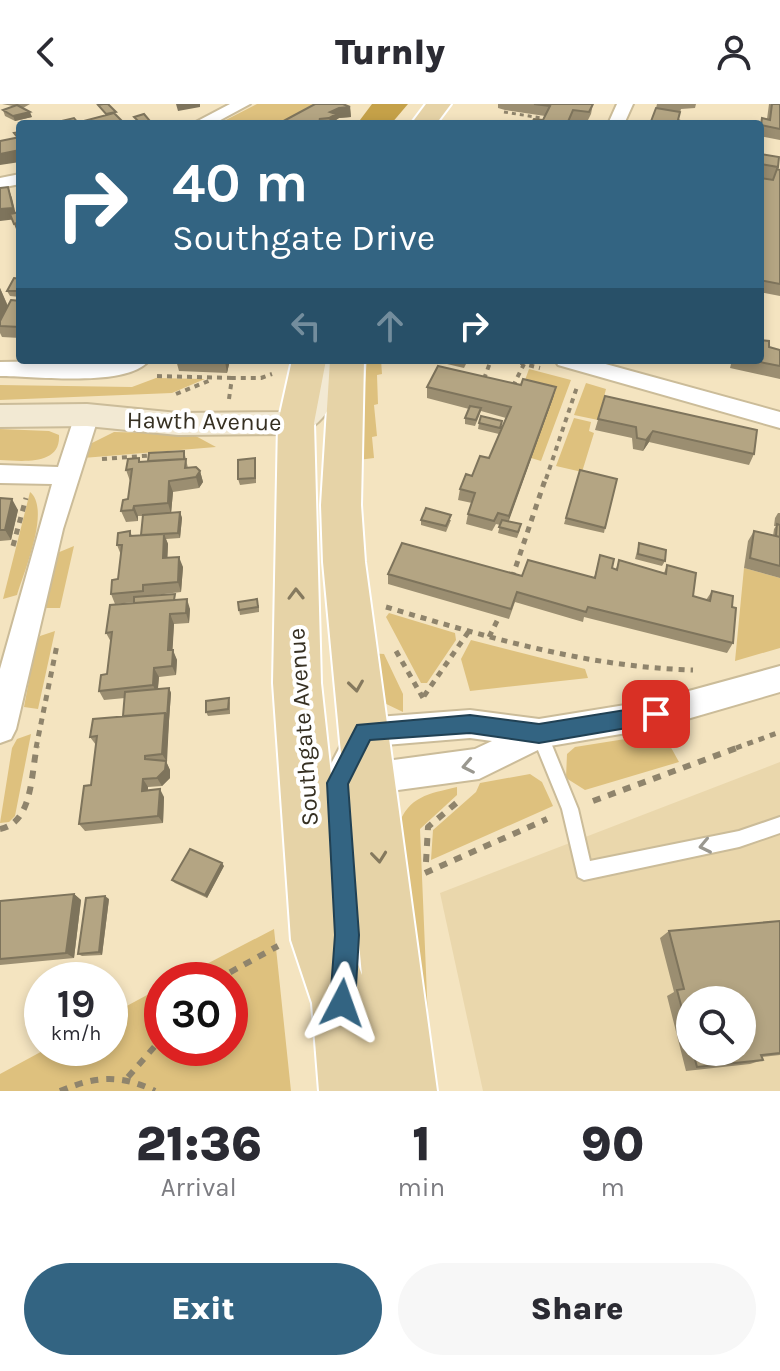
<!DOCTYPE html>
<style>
body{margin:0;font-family:Karla,sans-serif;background:#f7f7f7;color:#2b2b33;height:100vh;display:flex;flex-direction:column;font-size:30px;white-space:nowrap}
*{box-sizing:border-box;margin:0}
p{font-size:26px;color:#7c7c81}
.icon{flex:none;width:44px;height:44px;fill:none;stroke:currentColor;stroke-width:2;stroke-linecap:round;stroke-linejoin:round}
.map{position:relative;height:987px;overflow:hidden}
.side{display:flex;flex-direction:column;background:#fff;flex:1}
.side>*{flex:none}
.hud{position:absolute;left:16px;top:16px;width:748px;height:244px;border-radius:8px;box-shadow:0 4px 12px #0003;background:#336482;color:#fff;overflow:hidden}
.fabs{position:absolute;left:676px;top:882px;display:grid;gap:16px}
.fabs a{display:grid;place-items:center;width:80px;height:80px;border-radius:50%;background:#fff;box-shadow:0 4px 12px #0003;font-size:40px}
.speed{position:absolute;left:24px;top:858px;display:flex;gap:16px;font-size:40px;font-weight:700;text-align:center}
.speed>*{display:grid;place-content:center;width:104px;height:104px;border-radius:50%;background:#fff;box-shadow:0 4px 12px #0003;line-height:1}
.speed small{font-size:20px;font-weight:400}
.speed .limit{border:12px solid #d22;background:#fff;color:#111}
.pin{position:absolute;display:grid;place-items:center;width:68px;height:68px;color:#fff;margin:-34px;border-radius:16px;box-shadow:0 4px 12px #0006}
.me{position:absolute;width:88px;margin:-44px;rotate:4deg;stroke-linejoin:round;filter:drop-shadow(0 0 6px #0008)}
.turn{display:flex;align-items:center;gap:28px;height:168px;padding:0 24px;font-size:36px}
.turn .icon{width:104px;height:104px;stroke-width:2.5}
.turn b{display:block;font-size:56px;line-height:68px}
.lanes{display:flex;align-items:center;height:76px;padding:0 24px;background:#0003;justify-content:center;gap:40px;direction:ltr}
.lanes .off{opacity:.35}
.eta{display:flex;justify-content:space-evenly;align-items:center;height:136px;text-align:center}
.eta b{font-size:48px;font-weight:800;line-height:56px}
.button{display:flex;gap:16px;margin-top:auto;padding:16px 24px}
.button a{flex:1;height:92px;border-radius:48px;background:#336482;color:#fff;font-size:32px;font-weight:800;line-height:92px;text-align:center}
.button a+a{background:#f7f7f7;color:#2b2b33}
header{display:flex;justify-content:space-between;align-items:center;height:104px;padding:0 24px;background:#fff;font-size:36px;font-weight:800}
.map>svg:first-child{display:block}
.built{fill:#ead7ac;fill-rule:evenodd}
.green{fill:#dec17e}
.forest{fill:#c5a148}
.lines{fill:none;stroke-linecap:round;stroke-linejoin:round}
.lane-casing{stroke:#cbbc99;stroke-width:4}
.street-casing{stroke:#cbbc99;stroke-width:4}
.secondary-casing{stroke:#cbbc99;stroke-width:4}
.primary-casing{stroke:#fff;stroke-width:4}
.path-far3{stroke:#8f846c;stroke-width:3;stroke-dasharray:4 4;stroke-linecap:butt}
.path-far2{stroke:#8f846c;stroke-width:4;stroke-dasharray:5 5;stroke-linecap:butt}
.path-far1{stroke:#8f846c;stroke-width:5;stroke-dasharray:6 6;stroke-linecap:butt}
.path{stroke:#8f846c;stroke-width:6;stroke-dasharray:8 8;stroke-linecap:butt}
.lane{fill:#fff;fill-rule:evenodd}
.street{fill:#fff;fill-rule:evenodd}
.secondary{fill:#f2e9d3;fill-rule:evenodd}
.primary{fill:#e6d3a7;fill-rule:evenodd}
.wall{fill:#9b8e71;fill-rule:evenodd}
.shaded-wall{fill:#7e745c}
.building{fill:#b4a583;stroke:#7e745c;stroke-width:2}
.oneway{stroke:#85795e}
.oneway2{stroke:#9a9890}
.route{fill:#336482;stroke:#214154;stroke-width:2}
.labels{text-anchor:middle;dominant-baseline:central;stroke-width:8;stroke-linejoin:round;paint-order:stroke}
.street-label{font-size:24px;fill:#363022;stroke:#fff}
</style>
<header><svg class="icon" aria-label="back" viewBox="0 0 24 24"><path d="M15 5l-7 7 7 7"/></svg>Turnly<svg class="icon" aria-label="person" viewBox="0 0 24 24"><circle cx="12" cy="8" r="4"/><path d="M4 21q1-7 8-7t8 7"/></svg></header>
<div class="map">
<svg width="780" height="987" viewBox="0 0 780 987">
<rect width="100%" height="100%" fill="#f4e4c0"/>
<path class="built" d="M 780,658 L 780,987 L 483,987 L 440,789 ZM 690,896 L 742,896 L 742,948 L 690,948 Z"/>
<path class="green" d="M 257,0 L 315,0 L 278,20 L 218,20 Z
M 367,256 L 381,256 L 382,270 L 377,271 L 378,300 L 374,301 L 377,332 L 372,333 L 374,354 L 358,356 Z
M 529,265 L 571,276 L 541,357 L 531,354 L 521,287 Z
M 156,274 L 205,275 L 172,289 L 0,296 L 0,281 L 132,283 Z
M 586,279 L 606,285 L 598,316 L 574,311 Z
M 574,314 L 591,318 L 589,327 L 594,329 L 582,368 L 556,362 Z
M 0,325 L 49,327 L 59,331 C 61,362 22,357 0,356 Z
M 114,328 L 192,330 L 216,343 L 83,354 L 92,339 Z
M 30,388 C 51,405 24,468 17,491 L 3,495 Z
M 74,442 L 60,504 L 46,504 L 57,449 Z
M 744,464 L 780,474 L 780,544 L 735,557 Z
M 389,509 L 455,529 L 456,536 L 427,579 L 421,579 L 386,513 Z
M 55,527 L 38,605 L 24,603 L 36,539 L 40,532 Z
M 471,536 L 585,565 L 588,574 L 470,587 L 461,555 Z
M 368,549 L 384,550 L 403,590 L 403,608 L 380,597 Z
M 663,629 L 679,658 L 585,686 L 566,674 L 567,650 L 575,643 Z
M 31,630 L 15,712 L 9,718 L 0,719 L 12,644 L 17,635 Z
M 530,670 L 542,678 L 553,702 L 431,756 L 433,726 L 476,688 L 480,679 Z
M 457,683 L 457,691 L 420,725 L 431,987 L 398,722 C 409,692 428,690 457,683 Z
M 274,825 L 291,987 L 0,987 L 0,970 L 48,944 L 110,944 L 110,911 L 162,883 L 162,944 L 230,944 L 230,876 L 176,876 Z"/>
<path class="forest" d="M 372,0 L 408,0 L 391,20 L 357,20 Z"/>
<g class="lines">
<g class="lane-casing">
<path id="lane" d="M 539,622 L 545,624 L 578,705 L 590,757 L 739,727 L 780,713 L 780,729 L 739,743 L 584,776 L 578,773 L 562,705 L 531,629 L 533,624 Z"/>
</g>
<g class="street-casing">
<path id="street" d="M 230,0 L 250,0 L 213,20 L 192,20 Z
M 617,0 L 633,0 L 624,20 L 608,20 Z
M 20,70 L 20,80 L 0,84 L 0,74 Z
M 120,256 L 149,256 C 129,284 33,272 0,272 L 0,258 Z
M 555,256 L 591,256 L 780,308 L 780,324 L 558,261 Z
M 87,303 L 99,311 L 63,425 L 16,625 L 11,635 L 0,639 L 0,565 L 52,380 L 0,379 L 0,361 L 58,363 L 75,311 Z
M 780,562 L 780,588 L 656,624 L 544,643 L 479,675 L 354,692 L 362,797 L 357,810 L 344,815 L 331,810 L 326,797 L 321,679 L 353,618 L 364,614 L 470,606 L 539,615 L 656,596 ZM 470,634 L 492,637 L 475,645 L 364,660 L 373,642 Z"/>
</g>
<g class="secondary-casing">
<path id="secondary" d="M 314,256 L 344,256 C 336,288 332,320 296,330 L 178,331 L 87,322 L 0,323 L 0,301 L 87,300 L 178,309 L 289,308 L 302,298 Z"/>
</g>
<g class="primary-casing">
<path id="primary" d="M 426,0 L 451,0 L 436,20 L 411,20 Z
M 292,256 L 326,256 L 314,319 L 321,579 L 349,836 L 362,871 L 323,458 L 321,401 L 330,256 L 364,256 L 361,401 L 365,458 L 437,987 L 319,987 L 312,899 L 291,836 L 273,579 L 278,319 Z"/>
</g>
<path class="path-far3" d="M 504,8 L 548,15
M 570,18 L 581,20"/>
<path class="path-far2" d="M 511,256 L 524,260
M 157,272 L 232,274
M 484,275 L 491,256
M 513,282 L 524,260 L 540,264
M 176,290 L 211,276
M 229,295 L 232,274 L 261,274 L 272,270
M 102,355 L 156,351
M 546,375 L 577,283"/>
<path class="path-far1" d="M 13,442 L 26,394
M 512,474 L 546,373
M 386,503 C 487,533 586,563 693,566
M 489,533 L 499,513
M 396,547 L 423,594
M 424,592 L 469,527
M 36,644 L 57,541
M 736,644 L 780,628"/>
<path class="path" d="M 593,697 L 742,642
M 0,725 C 33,719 31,669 37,642
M 426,758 L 428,723 L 461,695
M 425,769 L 547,715
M 216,876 L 278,842
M 128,973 L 162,934
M 60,987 C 96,972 120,970 155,987"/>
<use href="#lane" class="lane"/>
<use href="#street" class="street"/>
<use href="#secondary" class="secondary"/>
<use href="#primary" class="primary"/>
</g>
<path class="wall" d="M 2,0 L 30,0 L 23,4 L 32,13 L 15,17 L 5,12 L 3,6 L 13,2 Z
M 498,0 L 593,0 L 591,10 L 587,18 L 571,16 L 543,16 L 545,12 L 505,6 L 498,4 Z
M 657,0 L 696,0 L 695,4 L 681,5 L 678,16 L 656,4 Z
M 769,0 L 780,0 L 780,36 L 760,32 L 760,21 L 762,14 L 767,15 Z
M 350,3 L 351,13 L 339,14 L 336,16 L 336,20 L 278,20 Z
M 760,50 L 778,63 L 777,65 L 780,66 L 780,192 L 760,188 Z
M 20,175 L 20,193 L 10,192 L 7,187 Z
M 0,184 L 8,202 L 20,197 L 20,234 L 2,233 L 0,229 Z
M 769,243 L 780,246 L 780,275 L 730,264 L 732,256 L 760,256 Z
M 176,256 L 230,256 L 227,269 L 179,267 Z
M 430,256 L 468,256 L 464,264 Z
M 521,281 L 556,283 L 553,294 L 508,417 L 520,426 L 517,434 L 498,429 L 500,421 L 496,420 L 492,427 L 466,420 L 468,410 L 472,399 L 458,396 L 460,385 L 489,354 L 506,314 L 481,307 L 475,322 L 465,320 L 465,314 L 469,305 L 427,294 L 427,283 Z
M 605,292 L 754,350 L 749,361 L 649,338 L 643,347 L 633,345 L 632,334 L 595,326 Z
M 479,319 L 501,323 L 499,330 L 478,325 Z
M 184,347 L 188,364 L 200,367 L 203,378 L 199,384 L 173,388 L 171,409 L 180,408 L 182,414 L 180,434 L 166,435 L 168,440 L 167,454 L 183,463 L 181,488 L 147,492 L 177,496 L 190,505 L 189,519 L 174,520 L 172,546 L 177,556 L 176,571 L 159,573 L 158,585 L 169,584 L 171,589 L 166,658 L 170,666 L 170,674 L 162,682 L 148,683 L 148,686 L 164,693 L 163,719 L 85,727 L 79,720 L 91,681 L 96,641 L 90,633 L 123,612 L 125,594 L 104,596 L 99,587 L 107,570 L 111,538 L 106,529 L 134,499 L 134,498 L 115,500 L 111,490 L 118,475 L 121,451 L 117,441 L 130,427 L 132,432 L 141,432 L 143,412 L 138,412 L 138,417 L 126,418 L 121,407 L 128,395 L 130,377 L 126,366 L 140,358 L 148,357 Z
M 256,360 L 256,379 L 240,381 L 238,375 Z
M 580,366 L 605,424 L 604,429 L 564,420 Z
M 0,394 L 18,406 L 11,436 L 0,437 Z
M 778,409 L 780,409 L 780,474 L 744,464 L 748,437 L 754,427 L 773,432 L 774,425 L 776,422 L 774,422 L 775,414 Z
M 421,416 L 451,416 L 446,428 L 421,421 Z
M 639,439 L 665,457 L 662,462 L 635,455 Z
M 600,451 L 612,464 L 616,465 L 619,456 L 664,469 L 667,461 L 693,492 L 706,496 L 712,487 L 732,503 L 733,539 L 727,549 L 584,513 L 583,518 L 515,498 L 509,515 L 388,480 L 388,470 L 594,474 Z
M 259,501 L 259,508 L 240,511 L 239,506 Z
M 229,594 L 230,599 L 230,610 L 208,612 L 206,608 Z
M 224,762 L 207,794 L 175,779 L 172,776 Z
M 74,790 L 81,796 L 74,854 L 0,861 L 0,797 Z
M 109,795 L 102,851 L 82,852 L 78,850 Z
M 780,817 L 780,951 L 762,953 L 763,956 L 750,960 L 686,967 L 667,892 L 674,888 L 660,834 L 669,827 ZM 690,896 L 742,948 L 690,948 Z"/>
<path class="shaded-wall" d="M 176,0 L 200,0 L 200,3 L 178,7 Z
M 350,3 L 351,13 L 339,14 L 336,16 L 336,20 L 329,20 L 330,8 L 339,4 Z
M 30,8 L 32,13 L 15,17 L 13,12 Z
M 20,46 L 20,58 L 0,61 L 0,50 Z
M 8,83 L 12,94 L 17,115 L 0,117 L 0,105 Z
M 20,118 L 20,124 L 16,125 L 14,120 Z
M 0,184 L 8,203 L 0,218 Z
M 225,256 L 230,256 L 227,269 L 225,257 Z
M 556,283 L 553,294 L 507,422 L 509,412 Z
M 653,327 L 649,338 L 643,347 L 646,336 Z
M 200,367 L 203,378 L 199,384 L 196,373 Z
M 169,377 L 173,388 L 171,410 L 168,399 Z
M 12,395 L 18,406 L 11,436 L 5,426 Z
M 134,402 L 138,412 L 138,417 L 133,406 Z
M 180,408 L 182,414 L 180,434 L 178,429 Z
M 164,430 L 168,440 L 167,465 L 163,454 Z
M 179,453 L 183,463 L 181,488 L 178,478 Z
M 187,495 L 190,505 L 189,519 L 186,509 Z
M 170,510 L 174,520 L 172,556 L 168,546 Z
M 173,546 L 177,556 L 176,571 L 172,562 Z
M 154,564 L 159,573 L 157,591 L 153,581 Z
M 169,584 L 171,589 L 169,617 L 167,613 Z
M 165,609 L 169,617 L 167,658 L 162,650 Z
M 166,657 L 170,666 L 170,674 L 162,682 L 157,674 Z
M 143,675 L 148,683 L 148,694 L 142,687 Z
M 160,685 L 164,693 L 163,719 L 158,712 Z
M 222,759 L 224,762 L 207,794 L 205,791 Z
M 74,790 L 81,796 L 74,854 L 66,849 Z
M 105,792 L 109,795 L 102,851 L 99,848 Z"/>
<path class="building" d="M 103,0 L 108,0 L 116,8 L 106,10 L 98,1 Z
M 315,0 L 343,0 L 350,3 L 339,4 L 330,8 L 336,10 L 329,14 L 319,15 L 325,17 L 319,20 L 278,20 Z
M 534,0 L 593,0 L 589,8 L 573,6 L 567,20 L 531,20 L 534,15 L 543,16 L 550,2 Z
M 772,0 L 780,0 L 780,25 L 761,21 L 762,14 L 770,16 Z
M 17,1 L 30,8 L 13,12 L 3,6 Z
M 656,4 L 680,8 L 678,16 L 687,20 L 650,20 Z
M 114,9 L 124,19 L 76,19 L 80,18 Z
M 144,10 L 150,17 L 140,19 L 134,13 Z
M 74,14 L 78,19 L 77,20 L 59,20 L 57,18 Z
M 20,28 L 20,33 L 18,34 L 14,29 Z
M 20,33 L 20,46 L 0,50 L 0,37 Z
M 760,50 L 779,53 L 778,63 L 760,60 Z
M 777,65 L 780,66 L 780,180 L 760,176 L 760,74 L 773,76 Z
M 8,83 L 13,104 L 0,105 L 0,84 Z
M 20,108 L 20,118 L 14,120 L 10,110 Z
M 14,174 L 20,175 L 20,187 L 7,187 Z
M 11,196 L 20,197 L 20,223 L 0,222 L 0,217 Z
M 760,236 L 769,237 L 769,243 L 780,246 L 780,262 L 750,256 L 760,256 Z
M 183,256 L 225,256 L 225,257 Z
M 438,262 L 521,281 L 523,275 L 556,283 L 509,412 L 498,409 L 494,417 L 468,410 L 475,389 L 460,385 L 466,370 L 472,372 L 480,352 L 489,354 L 511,303 L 427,283 Z
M 605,292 L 757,326 L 754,350 L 653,327 L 646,336 L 637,334 L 636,323 L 598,315 Z
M 470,302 L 481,304 L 476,316 L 465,314 Z
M 481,312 L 502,317 L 500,324 L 479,319 Z
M 184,347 L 184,355 L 148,357 L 149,349 Z
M 139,354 L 139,358 L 186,355 L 185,364 L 196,363 L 200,367 L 196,373 L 169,377 L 168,399 L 134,402 L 133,406 L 121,407 L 123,396 L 128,395 L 132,365 L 126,366 L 128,355 Z
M 255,354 L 255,374 L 238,375 L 238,356 Z
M 580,366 L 617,375 L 605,424 L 566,414 Z
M 0,394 L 12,395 L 5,426 L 0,426 Z
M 426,404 L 451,411 L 446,422 L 421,416 Z
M 180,408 L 178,429 L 141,431 L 143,411 Z
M 502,416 L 521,420 L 518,428 L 499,423 Z
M 777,420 L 780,421 L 780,433 L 776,432 Z
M 130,427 L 130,432 L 164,430 L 163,454 L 179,453 L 178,478 L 143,481 L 143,487 L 111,490 L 112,476 L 118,475 L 122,441 L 117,441 L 118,429 Z
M 754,427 L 780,433 L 780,462 L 750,454 Z
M 402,439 L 522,472 L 528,456 L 595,474 L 600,451 L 614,455 L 612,464 L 617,466 L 619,456 L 666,470 L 667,461 L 696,469 L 693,492 L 710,497 L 712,487 L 733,492 L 732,503 L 736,504 L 733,539 L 588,503 L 586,508 L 517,488 L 511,505 L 388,470 Z
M 639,439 L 666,446 L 665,457 L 638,450 Z
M 175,490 L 174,496 L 134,499 L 134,493 Z
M 187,495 L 186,509 L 170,510 L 168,546 L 173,546 L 172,562 L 154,564 L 153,581 L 99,587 L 101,571 L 107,570 L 112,528 L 106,529 L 110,501 Z
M 257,495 L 258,503 L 239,506 L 238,498 Z
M 169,584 L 167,613 L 165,609 L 123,612 L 125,588 Z
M 229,594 L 228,605 L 206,608 L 206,597 Z
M 165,609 L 162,650 L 145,652 L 145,655 L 166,657 L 165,666 L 157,674 L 143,675 L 142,687 L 160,685 L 158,712 L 79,720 L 84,682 L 91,681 L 97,632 L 90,633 L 93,615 Z
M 190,745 L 222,759 L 205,791 L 172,776 Z
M 74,790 L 66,849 L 0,855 L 0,797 Z
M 105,792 L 99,848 L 78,850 L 86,794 Z
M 780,817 L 780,949 L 761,951 L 763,956 L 697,963 L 693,948 L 742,948 L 742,896 L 690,896 L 690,935 L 677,886 L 684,885 L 669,827 Z"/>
<defs><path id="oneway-chevron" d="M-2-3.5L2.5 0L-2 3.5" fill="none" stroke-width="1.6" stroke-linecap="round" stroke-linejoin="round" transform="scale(2)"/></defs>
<g class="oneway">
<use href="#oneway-chevron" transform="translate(296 490) rotate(-91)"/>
<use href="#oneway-chevron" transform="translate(356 582) rotate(82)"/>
<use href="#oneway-chevron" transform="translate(379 753) rotate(84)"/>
</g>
<g class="oneway2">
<use href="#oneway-chevron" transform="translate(468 662) rotate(169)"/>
<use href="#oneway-chevron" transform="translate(705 742) rotate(168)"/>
</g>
<path class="route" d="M 656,601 L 666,610 L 656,619 L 539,639 L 470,629 L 370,636 L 348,680 L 359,831 L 355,899 L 351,908 L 342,912 L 333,908 L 330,899 L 335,831 L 327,679 L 357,621 L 470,611 L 539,620 Z"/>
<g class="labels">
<g class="street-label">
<text transform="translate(204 317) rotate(1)">Hawth Avenue</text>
<text transform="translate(303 623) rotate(-94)">Southgate Avenue</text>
</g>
</g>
</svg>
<div class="fabs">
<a><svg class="icon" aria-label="search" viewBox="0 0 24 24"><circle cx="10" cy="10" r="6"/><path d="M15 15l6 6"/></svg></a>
</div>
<div class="speed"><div>19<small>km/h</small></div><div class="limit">30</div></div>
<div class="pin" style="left:656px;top:610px;background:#d93025"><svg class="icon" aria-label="arrive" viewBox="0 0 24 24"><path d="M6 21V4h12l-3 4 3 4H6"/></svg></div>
<svg class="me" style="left:342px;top:899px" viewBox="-20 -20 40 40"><path d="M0-17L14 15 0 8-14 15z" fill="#336482" stroke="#fff" stroke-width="4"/></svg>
<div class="hud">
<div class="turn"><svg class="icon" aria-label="right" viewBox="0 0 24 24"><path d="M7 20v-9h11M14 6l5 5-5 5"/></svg><div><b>40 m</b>Southgate Drive</div></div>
<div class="lanes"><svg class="icon off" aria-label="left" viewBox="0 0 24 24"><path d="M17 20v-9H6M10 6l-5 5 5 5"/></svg><svg class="icon off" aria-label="ahead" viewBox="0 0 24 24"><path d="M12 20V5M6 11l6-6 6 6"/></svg><svg class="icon" aria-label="right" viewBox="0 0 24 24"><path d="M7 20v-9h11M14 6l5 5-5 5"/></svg></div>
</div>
</div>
<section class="side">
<div class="eta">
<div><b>21:36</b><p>Arrival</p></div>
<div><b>1</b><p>min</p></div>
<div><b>90</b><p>m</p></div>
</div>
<div class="button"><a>Exit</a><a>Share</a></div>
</section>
